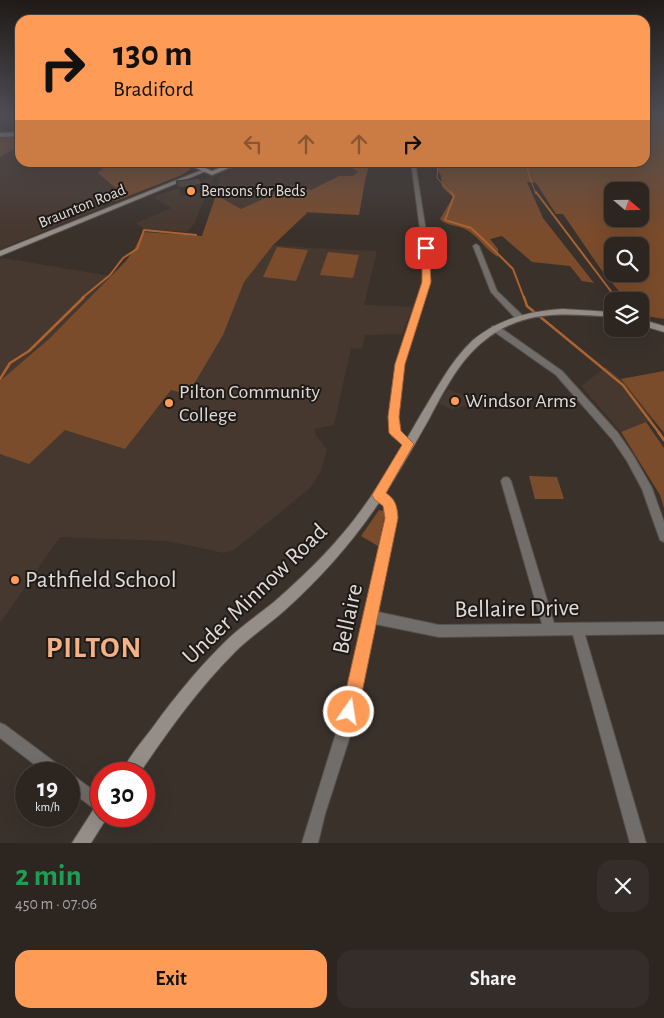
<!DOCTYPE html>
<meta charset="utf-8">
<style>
body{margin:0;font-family:"Alegreya Sans",sans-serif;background:#342d29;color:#f1f3f6;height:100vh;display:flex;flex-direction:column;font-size:19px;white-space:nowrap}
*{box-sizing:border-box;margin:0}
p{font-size:16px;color:#a6a5a5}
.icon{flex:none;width:28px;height:28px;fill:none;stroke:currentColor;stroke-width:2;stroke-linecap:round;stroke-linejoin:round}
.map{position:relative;height:843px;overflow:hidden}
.drawer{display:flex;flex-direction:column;background:#2c2520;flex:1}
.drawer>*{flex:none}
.hud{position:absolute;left:15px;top:15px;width:635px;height:152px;border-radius:15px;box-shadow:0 5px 20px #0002,0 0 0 1px #48423e;background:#fe9c57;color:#111;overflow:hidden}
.needle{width:32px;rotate:110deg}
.buttons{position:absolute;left:604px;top:182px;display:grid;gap:10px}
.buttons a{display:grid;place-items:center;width:45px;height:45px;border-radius:10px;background:#2c2520;box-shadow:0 5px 20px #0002,0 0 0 1px #48423e;font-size:25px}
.speed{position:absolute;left:15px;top:762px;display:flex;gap:10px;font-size:25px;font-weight:700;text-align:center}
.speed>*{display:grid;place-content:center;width:65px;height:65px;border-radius:50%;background:#2c2520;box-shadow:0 5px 20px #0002,0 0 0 1px #48423e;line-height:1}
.speed small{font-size:12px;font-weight:400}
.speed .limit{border:8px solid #d22;background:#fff;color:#111}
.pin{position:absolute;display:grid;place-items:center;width:42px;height:42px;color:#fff;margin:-21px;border-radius:10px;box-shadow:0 2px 8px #0006}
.me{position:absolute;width:55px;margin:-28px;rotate:13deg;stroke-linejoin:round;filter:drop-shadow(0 0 4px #0008)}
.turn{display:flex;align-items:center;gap:18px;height:105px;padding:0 15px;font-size:22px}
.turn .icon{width:65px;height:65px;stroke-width:2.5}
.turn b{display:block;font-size:35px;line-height:42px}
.lanes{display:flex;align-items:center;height:48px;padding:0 15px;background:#0003;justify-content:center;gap:25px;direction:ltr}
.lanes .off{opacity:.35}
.round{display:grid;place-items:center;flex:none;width:52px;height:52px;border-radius:15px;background:#342d29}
.overview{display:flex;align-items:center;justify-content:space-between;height:85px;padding:0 15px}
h1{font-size:30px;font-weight:600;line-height:38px;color:#1e9e55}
.button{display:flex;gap:10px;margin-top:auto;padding:10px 15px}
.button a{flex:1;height:58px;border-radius:15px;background:#fe9c57;color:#111;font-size:20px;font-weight:600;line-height:58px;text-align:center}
.button a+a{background:#342d29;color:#f1f3f6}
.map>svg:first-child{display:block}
.built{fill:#47382f}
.green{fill:#7b4c2c;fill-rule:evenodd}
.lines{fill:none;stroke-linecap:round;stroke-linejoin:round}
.stream-far3{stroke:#ac632f;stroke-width:1}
.stream-far2{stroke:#ac632f;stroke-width:2}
.stream-far1{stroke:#ac632f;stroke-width:2.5}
.stream{stroke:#ac632f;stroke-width:3}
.street-casing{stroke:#58504a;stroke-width:2}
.secondary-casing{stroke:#58504a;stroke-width:2}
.primary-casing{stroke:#58504a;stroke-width:3}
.street{fill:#716d6a;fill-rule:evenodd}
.secondary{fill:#948d88;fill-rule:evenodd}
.primary{fill:#afa59f;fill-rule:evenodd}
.wall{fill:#453c37}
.shaded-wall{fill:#38312d}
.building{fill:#504640;stroke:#38312d}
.route{fill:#fe9c57;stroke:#a56539}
.poi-dot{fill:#fe9c57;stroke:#1e1a17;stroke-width:2}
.labels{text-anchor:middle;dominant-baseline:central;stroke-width:4;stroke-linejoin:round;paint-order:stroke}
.far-poi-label{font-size:16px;fill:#e1dbd8;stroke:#1e1a17;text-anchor:start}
.far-street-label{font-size:16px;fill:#e1dbd8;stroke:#1e1a17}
.poi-label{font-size:20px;fill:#e1dbd8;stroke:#1e1a17;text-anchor:start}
.near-poi-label{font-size:24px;fill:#e1dbd8;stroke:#1e1a17;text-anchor:start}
.near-street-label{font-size:24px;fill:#e1dbd8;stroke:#1e1a17}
.near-district-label{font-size:30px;font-weight:bold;letter-spacing:1px;fill:#f5b184;stroke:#1e1a17}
</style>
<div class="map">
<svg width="664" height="843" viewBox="0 0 664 843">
<rect width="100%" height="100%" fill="#3a312b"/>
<path class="built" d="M 0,113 L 20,113 L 20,125 L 0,125 Z
M 20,145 L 20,162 L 108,163 L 99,173 L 124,195 L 103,204 L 104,207 L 0,249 L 0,157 Z
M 247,163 L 370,163 L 359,215 L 307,213 L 274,245 L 311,248 L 377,251 L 364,305 L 413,307 L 402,334 L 365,335 L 362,349 L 351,348 L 334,425 L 315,429 L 315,434 L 327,449 L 321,471 L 310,488 L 234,550 L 224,553 L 167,541 L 60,537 L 0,623 L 0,259 L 3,258 L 110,276 L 126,261 L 135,248 L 143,232 L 231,240 L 202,235 L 216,196 L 220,174 Z
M 214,176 L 194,224 L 187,232 L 144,229 L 136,223 L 171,208 L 153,197 Z
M 606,367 L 621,379 L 654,419 L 621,432 L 581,386 Z
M 448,389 L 465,396 L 490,397 L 491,401 L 451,409 L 439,404 Z"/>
<path class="green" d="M 645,113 L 664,113 L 664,319 L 640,315 L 640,301 L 627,301 L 600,268 L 563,214 L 556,214 L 536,183 L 527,182 L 543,218 L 594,283 L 582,281 L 570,266 L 532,262 L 502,236 L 490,239 L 498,249 L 498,257 C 484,249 479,236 465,229 C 457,225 446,226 440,219 L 453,197 L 442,187 L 441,176 L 436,167 L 437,163 L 645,162 ZM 612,191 L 640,191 L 640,219 L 612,219 ZM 612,246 L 640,246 L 640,274 L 612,274 Z
M 20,137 L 20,145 L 0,157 L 0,138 Z
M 108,163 L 181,163 L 191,169 L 182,175 L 116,201 L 111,201 L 124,195 L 98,173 Z
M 335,163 L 370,163 L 365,179 L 359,215 L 306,212 L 307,213 L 273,245 L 244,282 L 223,335 L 188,394 L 171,390 L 125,449 L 65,430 L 29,464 L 0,454 L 0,381 L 49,339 L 126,261 L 135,248 L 143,232 L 202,236 L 216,195 L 241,209 L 296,184 L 311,190 L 339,176 L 353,176 L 358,172 L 350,167 L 332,168 Z
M 277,247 L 308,250 L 296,281 L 263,277 Z
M 328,252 L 359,255 L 353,278 L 320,275 Z
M 664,371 L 664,433 L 621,379 Z
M 646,422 L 664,448 L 664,508 L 660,495 L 621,432 Z
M 529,476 L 557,477 L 564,499 L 535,499 Z
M 379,510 L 383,511 L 385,514 L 378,546 L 361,536 Z"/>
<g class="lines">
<path class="stream-far3" d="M 438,162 L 437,178 L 452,194
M 527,162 L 528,172 L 536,194"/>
<path class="stream-far2" d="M 451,192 L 454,196 L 445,220 L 471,228 L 484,240 L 513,269 L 524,298
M 536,192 L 616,298
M 82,298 L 110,275 L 123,258 L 137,249 L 144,230 L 196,235"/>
<path class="stream-far1" d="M 524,297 L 527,306 L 623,385 L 660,434
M 615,297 L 618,301
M 0,379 L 10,363 L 29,351 L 84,297"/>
<path class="stream" d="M 659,433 L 664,440"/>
<g class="street-casing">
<path id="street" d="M 411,162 L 415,162 L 428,244 L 430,274 L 427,291 L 404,364 L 397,417 L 399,431 L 414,444 L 412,447 L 409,448 L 392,436 L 389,417 L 396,364 L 421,291 L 424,274 L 422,244 Z
M 476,244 L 479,246 L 497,291 L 522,315 L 522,319 L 516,319 L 491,292 L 473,246 Z
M 492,326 L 498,326 L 562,371 L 618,433 L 633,455 L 652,488 L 664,522 L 664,542 L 660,540 L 659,537 L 642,489 L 627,461 L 612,439 L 556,375 L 492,330 Z
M 506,477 L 509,478 L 511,481 L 554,623 L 664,622 L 664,634 L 585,635 L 646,843 L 630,843 L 573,635 L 439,637 L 375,624 L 352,730 L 325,814 L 318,843 L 302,843 L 345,704 L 386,517 L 385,507 L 375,498 L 373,495 L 375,492 C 387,489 395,502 396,513 L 378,612 L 439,625 L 542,624 L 501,481 L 503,478 Z
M 0,723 L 5,725 L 64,769 L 66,774 L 47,774 L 0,738 Z
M 69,774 L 74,776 L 101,796 L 101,812 L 96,810 L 69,790 Z"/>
</g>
<g class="secondary-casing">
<path id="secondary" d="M 204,169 L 209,170 L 0,256 L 0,251 Z
M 563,309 L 612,312 L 612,317 C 569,314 527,309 489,337 C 461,357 445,389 429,419 C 416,442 403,465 389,487 C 360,534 325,574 284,611 C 268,625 250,637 235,652 C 198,689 168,731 139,774 L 121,774 C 128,757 142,742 153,727 C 176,695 201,665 229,638 C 243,625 259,614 274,602 C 306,574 337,544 362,509 C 384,479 402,447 420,416 C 436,390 450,362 472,341 C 498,319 529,311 563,309 Z
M 640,319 L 664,326 L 664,332 L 640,325 Z
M 101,805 L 101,816 L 108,816 L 91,843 L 72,843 L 95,807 Z"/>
</g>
<g class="primary-casing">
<path id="primary" d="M 20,132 L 20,136 L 0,137 L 0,133 Z
M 182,162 L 192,162 L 212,171 L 233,162 L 243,162 L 212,175 Z"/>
</g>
<use href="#street" class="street"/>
<use href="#secondary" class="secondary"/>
<use href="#primary" class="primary"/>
</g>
<path class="wall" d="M 41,162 L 63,162 L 53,167 Z
M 176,181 L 202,184 L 204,192 L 181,196 L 178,189 Z"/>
<path class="shaded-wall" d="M 52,162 L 63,162 L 53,167 Z
M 202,184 L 204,192 L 181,196 L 179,188 Z"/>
<path class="building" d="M 199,178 L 202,184 L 179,188 L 176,181 Z"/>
<linearGradient id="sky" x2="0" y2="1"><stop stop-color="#201b18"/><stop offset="0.49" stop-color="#4f4e55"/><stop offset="1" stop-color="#4f4e55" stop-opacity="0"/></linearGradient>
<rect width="664" height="231" fill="url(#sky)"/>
<path class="route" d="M 426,246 L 429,248 L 431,282 L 405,364 L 399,417 L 401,431 L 414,444 L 386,493 C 396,500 397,506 398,518 L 358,712 L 355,718 L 349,720 L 343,718 L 341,712 L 385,518 L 383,506 L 374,499 L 372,495 L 402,445 L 389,433 L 388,417 L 395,364 L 422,282 L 422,248 Z"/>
<g class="poi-dot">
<circle cx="191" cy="191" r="5"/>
<circle cx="455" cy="401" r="5"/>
<circle cx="169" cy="403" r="5"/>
<circle cx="15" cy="580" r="5"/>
</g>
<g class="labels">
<g class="far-poi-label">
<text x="201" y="191">Bensons for Beds</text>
</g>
<g class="far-street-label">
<text transform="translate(82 206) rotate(-22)">Braunton Road</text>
</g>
<g class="poi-label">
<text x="179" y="392">Pilton Community<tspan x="179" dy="23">College</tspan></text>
<text x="465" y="401">Windsor Arms</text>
</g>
<g class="near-poi-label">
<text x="25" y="580">Pathfield School</text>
</g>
<g class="near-street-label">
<text transform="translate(255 594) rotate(-44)">Under Minnow Road</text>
<text transform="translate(517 609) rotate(-1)">Bellaire Drive</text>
<text transform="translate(348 619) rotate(-78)">Bellaire</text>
</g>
<g class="near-district-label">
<text x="94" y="648">PILTON</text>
</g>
</g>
</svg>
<div class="buttons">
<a><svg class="needle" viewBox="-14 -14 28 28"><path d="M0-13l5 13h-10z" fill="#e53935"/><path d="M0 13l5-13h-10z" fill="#a6a5a5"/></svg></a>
<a><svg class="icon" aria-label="search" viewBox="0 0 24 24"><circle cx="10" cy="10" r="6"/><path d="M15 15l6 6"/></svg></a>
<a><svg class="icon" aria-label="layers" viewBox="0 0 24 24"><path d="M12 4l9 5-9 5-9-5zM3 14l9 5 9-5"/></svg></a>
</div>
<div class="speed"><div>19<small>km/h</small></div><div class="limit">30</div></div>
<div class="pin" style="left:426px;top:248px;background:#d93025"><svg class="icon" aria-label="arrive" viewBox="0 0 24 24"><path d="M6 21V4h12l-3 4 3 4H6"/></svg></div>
<svg class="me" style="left:349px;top:712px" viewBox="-20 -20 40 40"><circle r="17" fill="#fe9c57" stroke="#fff" stroke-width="3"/><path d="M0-11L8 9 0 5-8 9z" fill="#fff"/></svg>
<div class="hud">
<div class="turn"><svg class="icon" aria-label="right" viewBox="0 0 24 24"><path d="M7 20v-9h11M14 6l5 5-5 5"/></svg><div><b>130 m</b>Bradiford</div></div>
<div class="lanes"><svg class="icon off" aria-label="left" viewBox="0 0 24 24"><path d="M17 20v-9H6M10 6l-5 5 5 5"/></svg><svg class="icon off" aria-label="ahead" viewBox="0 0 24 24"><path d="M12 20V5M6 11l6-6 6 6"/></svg><svg class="icon off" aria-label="ahead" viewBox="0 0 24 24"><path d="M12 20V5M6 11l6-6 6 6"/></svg><svg class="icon" aria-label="right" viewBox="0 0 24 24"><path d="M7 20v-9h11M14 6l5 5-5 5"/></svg></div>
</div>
</div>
<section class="drawer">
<div class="overview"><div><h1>2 min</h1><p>450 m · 07:06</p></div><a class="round"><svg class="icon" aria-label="close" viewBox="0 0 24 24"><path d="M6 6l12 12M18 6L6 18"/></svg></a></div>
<div class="button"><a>Exit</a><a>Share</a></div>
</section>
